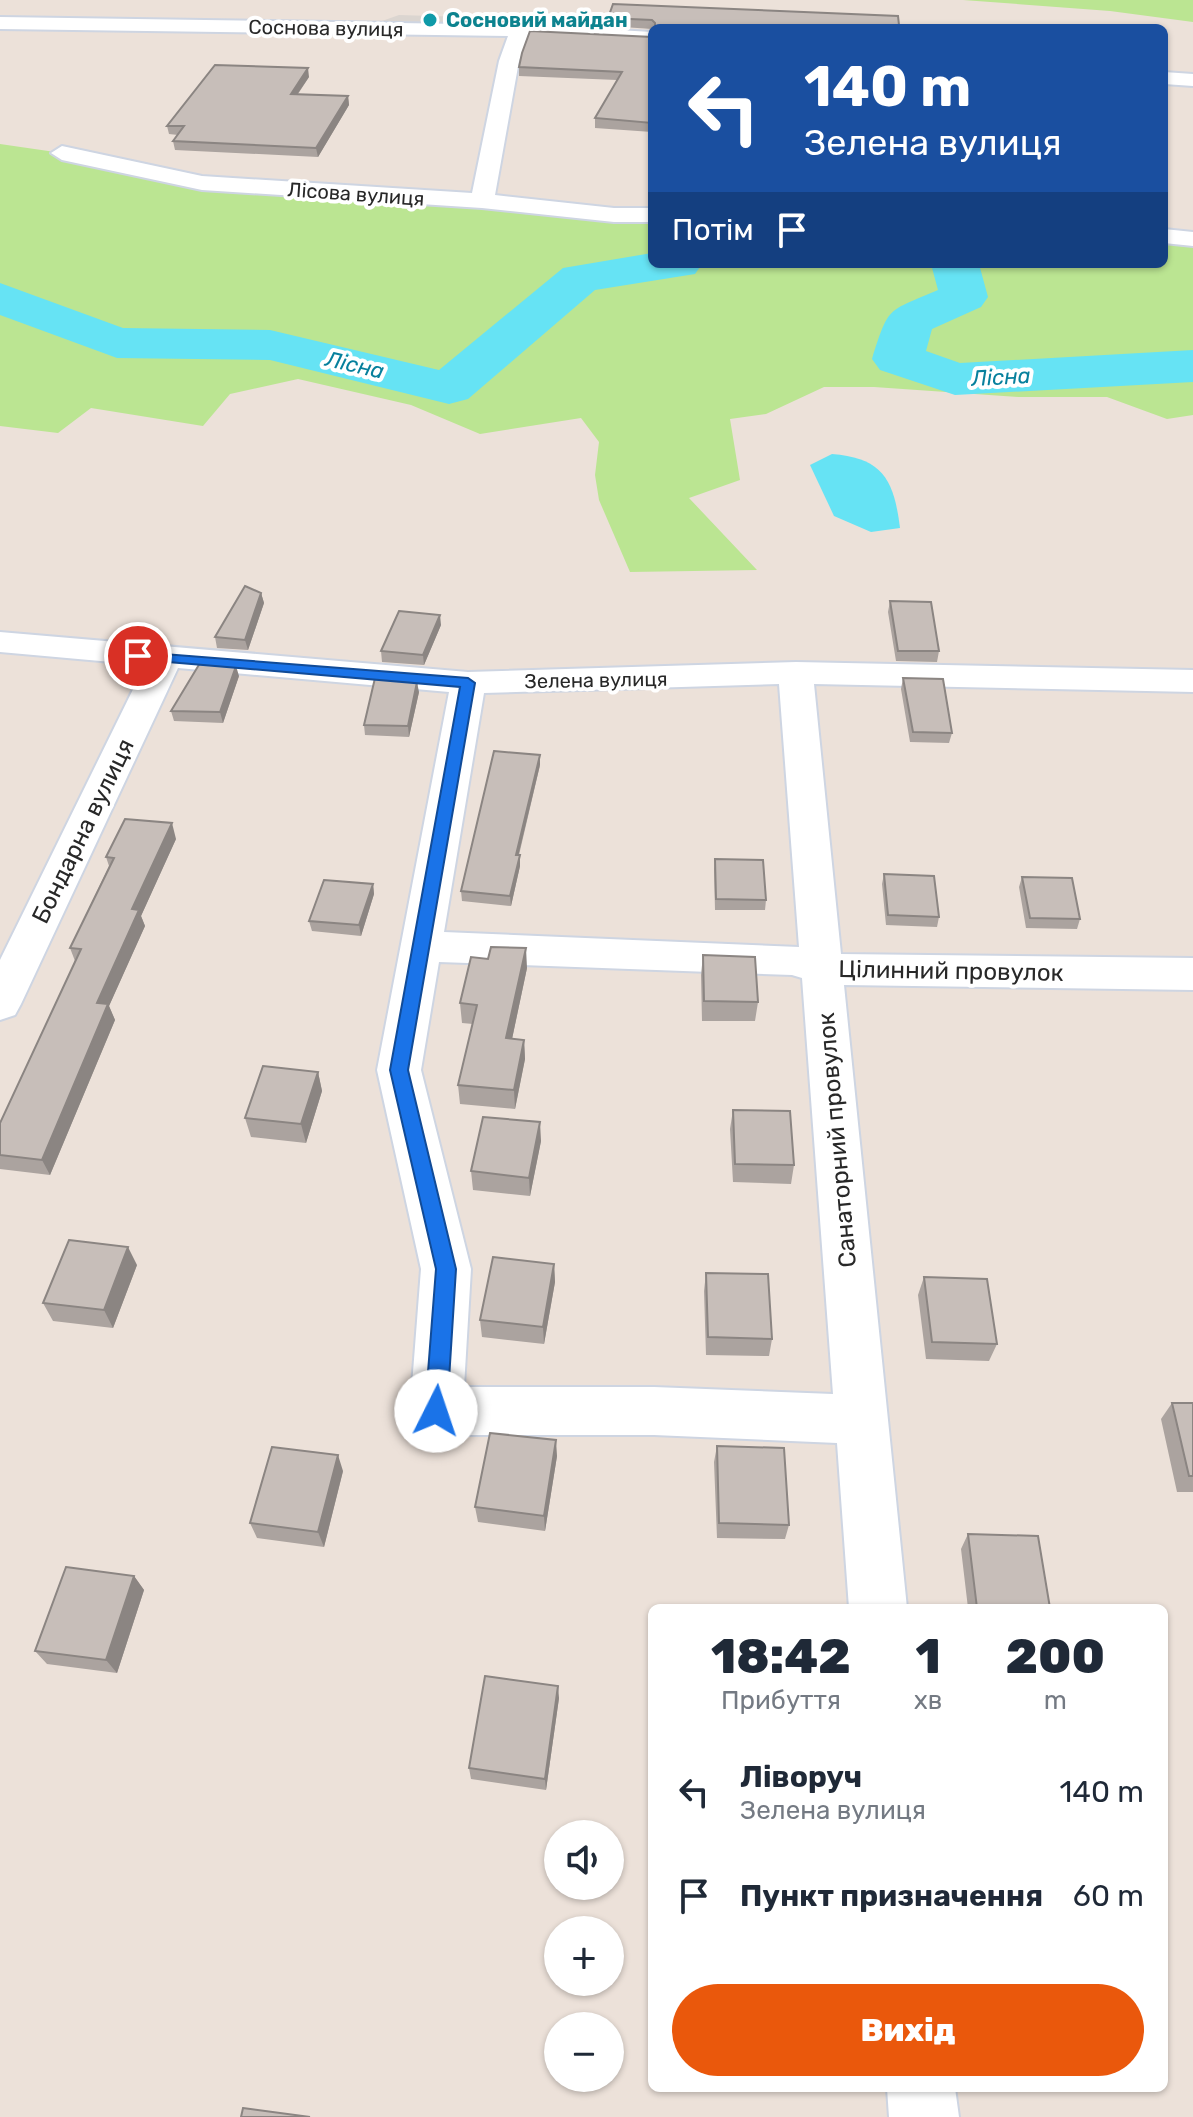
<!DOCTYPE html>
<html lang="uk">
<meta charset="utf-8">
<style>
body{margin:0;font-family:Rubik,sans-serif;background:#f2f2f3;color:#1f2937;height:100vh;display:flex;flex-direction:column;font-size:30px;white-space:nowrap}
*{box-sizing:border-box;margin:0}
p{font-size:26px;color:#747a83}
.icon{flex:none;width:44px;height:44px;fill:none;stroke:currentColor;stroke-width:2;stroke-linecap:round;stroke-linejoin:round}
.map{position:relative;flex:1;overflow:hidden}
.side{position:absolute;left:648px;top:1604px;width:520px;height:488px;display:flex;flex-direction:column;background:#fff;border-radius:12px;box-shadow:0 2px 6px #0004}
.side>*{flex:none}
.top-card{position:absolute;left:648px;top:24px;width:520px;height:244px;border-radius:12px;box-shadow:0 2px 6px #0004;background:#1a4fa0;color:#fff;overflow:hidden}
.controls{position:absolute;left:544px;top:1820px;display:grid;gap:16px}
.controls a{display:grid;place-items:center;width:80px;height:80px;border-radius:50%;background:#fff;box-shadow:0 2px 6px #0004;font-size:40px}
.pin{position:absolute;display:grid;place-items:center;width:68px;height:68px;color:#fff;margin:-34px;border:4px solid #fff;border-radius:50%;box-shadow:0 2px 8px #0007}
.me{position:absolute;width:88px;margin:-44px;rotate:4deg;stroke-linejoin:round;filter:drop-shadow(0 0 6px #0008)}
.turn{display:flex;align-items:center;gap:28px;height:168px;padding:0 24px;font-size:36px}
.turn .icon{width:104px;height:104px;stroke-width:2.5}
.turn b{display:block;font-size:56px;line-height:68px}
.then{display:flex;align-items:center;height:76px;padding:0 24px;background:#0003;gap:16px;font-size:30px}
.eta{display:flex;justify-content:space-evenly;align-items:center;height:136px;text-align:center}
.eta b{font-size:48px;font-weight:800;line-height:56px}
.action{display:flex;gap:16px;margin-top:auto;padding:16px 24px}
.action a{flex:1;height:92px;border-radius:48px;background:#ea580c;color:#fff;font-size:32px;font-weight:800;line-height:92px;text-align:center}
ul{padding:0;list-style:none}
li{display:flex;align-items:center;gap:24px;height:104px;padding:0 24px}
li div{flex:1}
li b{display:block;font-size:30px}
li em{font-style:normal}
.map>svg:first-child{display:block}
.green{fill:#bbe592}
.plaza{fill:#dbd5d0}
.water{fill:#66e3f4}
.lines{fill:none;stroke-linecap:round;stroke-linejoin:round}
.river{fill:#66e3f4;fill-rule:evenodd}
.minor-casing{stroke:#ced5e2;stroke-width:4}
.minor{fill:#fff;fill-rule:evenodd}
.wall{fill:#aba39f}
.shaded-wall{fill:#8b8582}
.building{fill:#c7beb9;stroke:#8b8582;stroke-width:2}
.route{fill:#1a73e8;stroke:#114b97;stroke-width:2}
.culture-dot{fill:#0f9aa8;stroke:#fff;stroke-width:3}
.labels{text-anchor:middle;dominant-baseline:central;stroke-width:8;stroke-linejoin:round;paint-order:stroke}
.far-culture-label{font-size:20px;font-weight:bold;fill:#0d838f;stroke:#fff;text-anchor:start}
.far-street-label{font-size:20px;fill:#282828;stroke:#fff}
.far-water-label{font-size:22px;font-style:italic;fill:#07809d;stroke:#fff}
.street-label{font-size:24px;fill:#282828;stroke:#fff}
</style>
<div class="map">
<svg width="1193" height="2117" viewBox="0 0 1193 2117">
<rect width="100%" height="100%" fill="#ece1d9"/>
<path class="green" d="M 963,0 L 1193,0 L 1193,22 L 1110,11 Z
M 0,144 L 62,153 L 202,183 L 652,215 L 652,264 L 1164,264 L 1164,236 L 1193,239 L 1193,415 L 1167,419 L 1107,397 L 1018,397 L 874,387 L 824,387 L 766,414 L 730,419 L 740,480 L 689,498 L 757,570 L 630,572 L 599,500 L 595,475 L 599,442 L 581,418 L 480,434 L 411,405 L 298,379 L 230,394 L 203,426 L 91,408 L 58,433 L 0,426 Z"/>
<path class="plaza" d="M 399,15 L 465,17 L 474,20 L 465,26 L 382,21 Z"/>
<path class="water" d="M 832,454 C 883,458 894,480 900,528 L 871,532 L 834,516 L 810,465 Z"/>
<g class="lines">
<path class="river" d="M 652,253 L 652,264 L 702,264 L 695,274 L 595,290 L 468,399 L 449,404 L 270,360 L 117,358 L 0,315 L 0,283 L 123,328 L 270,330 L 439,370 L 563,268 Z
M 931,264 L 979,264 L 988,297 L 981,307 L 932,329 L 926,351 L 960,363 L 1193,350 L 1193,382 L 955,395 L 880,370 L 872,359 C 889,305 887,312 938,290 Z"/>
<g class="minor-casing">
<path id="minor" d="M 0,17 L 530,25 L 652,32 L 652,44 L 528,37 L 519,61 L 495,195 L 614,208 L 652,208 L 652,222 L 614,222 L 482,208 L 202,190 L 62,160 L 51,153 L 62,146 L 202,176 L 472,193 L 499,61 L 508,36 L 0,29 Z
M 1164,72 L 1193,74 L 1193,86 L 1164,84 Z
M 1164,229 L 1193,232 L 1193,246 L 1164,243 Z
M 0,632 L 468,672 L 796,662 L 1193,670 L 1193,692 L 814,684 L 841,954 L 1193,958 L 1193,990 L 844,985 L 907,1608 L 849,1608 L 837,1443 L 654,1435 L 436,1435 L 417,1428 L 410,1411 L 421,1269 L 377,1070 L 449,692 L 178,668 L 21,1004 L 15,1015 L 0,1020 L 0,960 L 145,665 L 0,652 ZM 779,684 L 799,947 L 444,932 L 484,693 ZM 439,962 L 792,975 L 802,978 L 833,1394 L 654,1387 L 464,1387 L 471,1269 L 421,1070 Z
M 887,2088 L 955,2088 L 959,2117 L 889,2117 Z"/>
</g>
<use href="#minor" class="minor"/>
</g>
<path class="wall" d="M 608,18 L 899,25 L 947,28 L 652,29 L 608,26 Z
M 652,37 L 652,132 L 595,128 L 595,118 L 617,80 L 519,76 L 519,67 Z
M 309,77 L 298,94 L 348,96 L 349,105 L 318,157 L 175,150 L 173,141 L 178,135 L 169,134 L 167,126 Z
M 261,593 L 264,603 L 248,650 L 217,648 L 215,637 Z
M 890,601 L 939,651 L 937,662 L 896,661 L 888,612 Z
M 441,625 L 424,665 L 382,662 L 381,651 Z
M 239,676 L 223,723 L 174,721 L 171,711 Z
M 903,678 L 952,733 L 949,743 L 910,742 L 901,689 Z
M 419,692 L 409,737 L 365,735 L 364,725 Z
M 540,765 L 519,855 L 520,866 L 511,906 L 462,901 L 461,891 Z
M 176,839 L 141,916 L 145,926 L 109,1006 L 115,1020 L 50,1175 L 0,1169 L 0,1123 L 75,961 L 70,948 L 109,866 L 106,857 Z
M 715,859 L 766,900 L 765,910 L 715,910 L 714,869 Z
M 884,874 L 939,917 L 937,927 L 886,925 L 882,884 Z
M 1022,877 L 1080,919 L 1077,929 L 1026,928 L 1019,887 Z
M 373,884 L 374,894 L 361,936 L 312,931 L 309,921 Z
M 703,955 L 758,1002 L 755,1021 L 702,1021 L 701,975 Z
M 527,968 L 512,1039 L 524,1040 L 525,1059 L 515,1109 L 460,1104 L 458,1085 L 473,1024 L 462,1023 L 460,1003 Z
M 318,1072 L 322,1091 L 306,1143 L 251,1137 L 245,1118 Z
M 733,1110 L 794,1165 L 791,1184 L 733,1182 L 730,1129 Z
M 541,1141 L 530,1196 L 473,1190 L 471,1171 Z
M 554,1264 L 555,1282 L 544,1344 L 482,1337 L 480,1320 Z
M 137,1265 L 113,1328 L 53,1321 L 43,1303 Z
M 706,1273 L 772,1339 L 769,1356 L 706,1355 L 704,1291 Z
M 924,1277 L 997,1344 L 989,1361 L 926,1359 L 918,1295 Z
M 1172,1403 L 1193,1403 L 1193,1492 L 1177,1492 L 1161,1419 Z
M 717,1446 L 789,1525 L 785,1539 L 717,1538 L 714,1462 Z
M 557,1456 L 545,1531 L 478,1522 L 475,1507 Z
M 343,1471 L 324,1547 L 257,1538 L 250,1523 Z
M 968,1534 L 1050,1608 L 968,1608 L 961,1549 Z
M 134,1576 L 144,1590 L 117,1673 L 47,1664 L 35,1651 Z
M 559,1698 L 546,1790 L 471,1779 L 469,1768 Z"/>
<path class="shaded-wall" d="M 308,68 L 309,77 L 292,102 L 291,94 Z
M 348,96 L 349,105 L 318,157 L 316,148 Z
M 261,593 L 264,603 L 248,650 L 245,640 Z
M 440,615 L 441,625 L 424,665 L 423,655 Z
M 236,666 L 239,676 L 223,723 L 220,712 Z
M 417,682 L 419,692 L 409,737 L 408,726 Z
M 540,755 L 540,765 L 516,865 L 516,855 Z
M 172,823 L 176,839 L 141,916 L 145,926 L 109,1006 L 115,1020 L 50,1175 L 42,1160 L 97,1003 L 132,909 Z
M 520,855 L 520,866 L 511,906 L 510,896 Z
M 373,884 L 374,894 L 361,936 L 359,925 Z
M 526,948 L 527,968 L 508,1058 L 506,1038 Z
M 524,1040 L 525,1059 L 515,1109 L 514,1090 Z
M 318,1072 L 322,1091 L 306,1143 L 301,1124 Z
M 540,1122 L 541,1141 L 530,1196 L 529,1178 Z
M 128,1247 L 137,1265 L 113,1328 L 104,1310 Z
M 554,1264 L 555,1282 L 544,1344 L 543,1327 Z
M 556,1440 L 557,1456 L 545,1531 L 544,1516 Z
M 338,1455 L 343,1471 L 324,1547 L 318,1532 Z
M 134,1576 L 144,1590 L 117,1673 L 106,1660 Z
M 558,1686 L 559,1698 L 546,1790 L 545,1779 Z"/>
<path class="building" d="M 613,4 L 898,16 L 899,25 L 947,28 L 655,28 L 655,23 L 652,20 L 608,18 Z
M 530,31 L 652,37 L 652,123 L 595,118 L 622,72 L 519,67 L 522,53 Z
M 215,65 L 308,68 L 291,94 L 348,96 L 316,148 L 173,141 L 184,126 L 167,126 Z
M 245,586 L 261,593 L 245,640 L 215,637 Z
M 890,601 L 931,602 L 939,651 L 898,651 Z
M 399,611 L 440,615 L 423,655 L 381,651 Z
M 200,663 L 236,666 L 220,712 L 171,711 Z
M 375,678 L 417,682 L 408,726 L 364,725 Z
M 903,678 L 943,679 L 952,733 L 913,732 Z
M 494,751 L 540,755 L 516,855 L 520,855 L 510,896 L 461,891 Z
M 125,819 L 172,823 L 132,909 L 139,910 L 97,1003 L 108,1004 L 42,1160 L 0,1155 L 0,1123 L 81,949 L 70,948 L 114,858 L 106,857 Z
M 715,859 L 763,860 L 766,900 L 716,899 Z
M 884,874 L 934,876 L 939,917 L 888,915 Z
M 1022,877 L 1072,878 L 1080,919 L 1030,918 Z
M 324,880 L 373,884 L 359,925 L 309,921 Z
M 491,947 L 526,948 L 506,1038 L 524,1040 L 514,1090 L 458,1085 L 477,1005 L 460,1003 L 471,957 L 488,959 Z
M 703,955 L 755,957 L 758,1002 L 704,1001 Z
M 263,1066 L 318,1072 L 301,1124 L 245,1118 Z
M 733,1110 L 790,1111 L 794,1165 L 735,1164 Z
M 483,1117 L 540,1122 L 529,1178 L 471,1171 Z
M 69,1240 L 128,1247 L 104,1310 L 43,1303 Z
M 493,1257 L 554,1264 L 543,1327 L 480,1320 Z
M 706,1273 L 768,1274 L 772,1339 L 708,1337 Z
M 924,1277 L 987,1279 L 997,1344 L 932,1342 Z
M 1172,1403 L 1193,1403 L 1193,1476 L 1189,1476 Z
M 490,1433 L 556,1440 L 544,1516 L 475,1507 Z
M 717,1446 L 784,1448 L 789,1525 L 719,1523 Z
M 272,1447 L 338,1455 L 318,1532 L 250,1523 Z
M 968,1534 L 1038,1536 L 1050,1608 L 977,1608 Z
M 66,1567 L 134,1576 L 106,1660 L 35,1651 Z
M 485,1676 L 558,1686 L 545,1779 L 469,1768 Z
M 243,2108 L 310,2117 L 241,2117 Z"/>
<path class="route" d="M 138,652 L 468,678 L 475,683 L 408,1070 L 456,1269 L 447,1411 L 443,1419 L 436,1421 L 428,1419 L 425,1411 L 436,1269 L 390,1070 L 460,687 L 133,659 L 131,656 Z"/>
<circle class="culture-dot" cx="430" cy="20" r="8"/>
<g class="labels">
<g class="far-culture-label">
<text x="446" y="20">Сосновий майдан</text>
</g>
<g class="far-street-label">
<text transform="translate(326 28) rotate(1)">Соснова вулиця</text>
<text transform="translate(356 194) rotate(4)">Лісова вулиця</text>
<text transform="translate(596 680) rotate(-1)">Зелена вулиця</text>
</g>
<g class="far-water-label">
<text transform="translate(355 365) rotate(13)">Лісна</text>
<text transform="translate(1001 377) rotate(-3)">Лісна</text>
</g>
<g class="street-label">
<text transform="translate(83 831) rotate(-64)">Бондарна вулиця</text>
<text transform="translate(951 971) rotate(1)">Цілинний провулок</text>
<text transform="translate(837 1140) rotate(-95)">Санаторний провулок</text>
</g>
</g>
</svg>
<div class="controls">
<a><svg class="icon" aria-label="sound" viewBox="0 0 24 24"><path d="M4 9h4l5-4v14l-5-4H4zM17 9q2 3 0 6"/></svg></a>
<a>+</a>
<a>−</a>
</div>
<div class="pin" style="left:138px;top:656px;background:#d93025"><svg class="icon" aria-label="arrive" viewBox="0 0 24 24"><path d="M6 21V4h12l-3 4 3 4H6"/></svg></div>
<svg class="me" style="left:436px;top:1411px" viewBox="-20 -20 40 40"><circle r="19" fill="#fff"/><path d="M0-13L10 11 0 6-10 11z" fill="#1a73e8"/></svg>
<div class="top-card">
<div class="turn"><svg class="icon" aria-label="left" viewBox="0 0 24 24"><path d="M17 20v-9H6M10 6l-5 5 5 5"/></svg><div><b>140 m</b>Зелена вулиця</div></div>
<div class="then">Потім<svg class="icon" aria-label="arrive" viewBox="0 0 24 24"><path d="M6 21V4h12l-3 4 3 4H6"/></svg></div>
</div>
<section class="side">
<div class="eta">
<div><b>18:42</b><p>Прибуття</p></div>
<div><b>1</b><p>хв</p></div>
<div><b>200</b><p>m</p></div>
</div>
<ul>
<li><svg class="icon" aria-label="left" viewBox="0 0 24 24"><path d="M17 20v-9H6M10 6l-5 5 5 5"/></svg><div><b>Ліворуч</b><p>Зелена вулиця</p></div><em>140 m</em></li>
<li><svg class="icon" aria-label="arrive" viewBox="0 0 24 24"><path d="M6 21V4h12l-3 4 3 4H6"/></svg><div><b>Пункт призначення</b></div><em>60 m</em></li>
</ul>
<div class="action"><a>Вихід</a></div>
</section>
</div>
